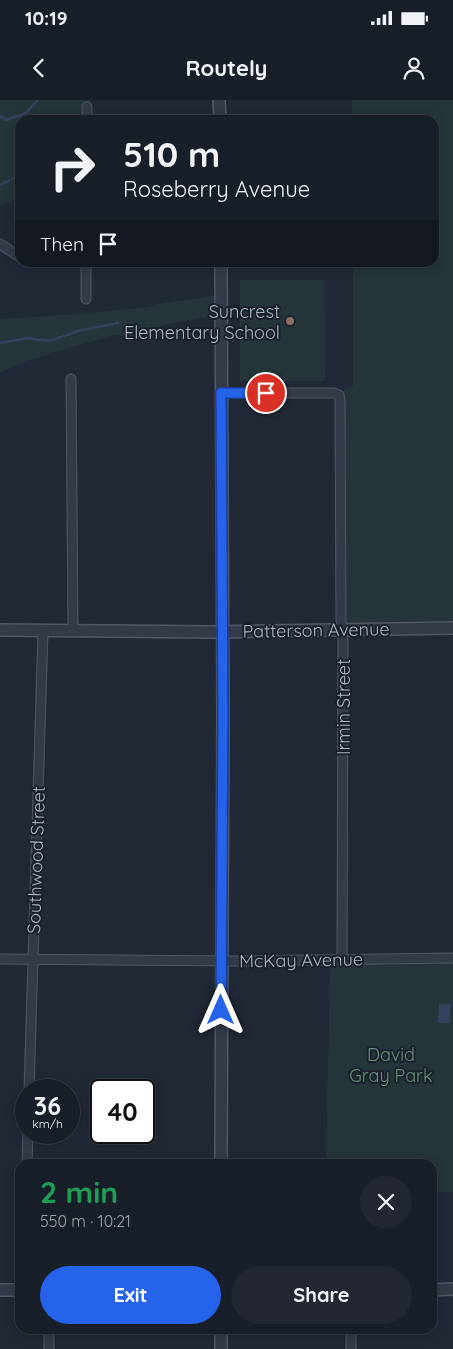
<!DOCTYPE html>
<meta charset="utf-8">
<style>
body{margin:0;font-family:Quicksand,sans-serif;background:#222731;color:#f1f3f6;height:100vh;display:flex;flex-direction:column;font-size:19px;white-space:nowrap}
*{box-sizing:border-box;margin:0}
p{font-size:16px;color:#9fa2a8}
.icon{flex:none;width:28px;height:28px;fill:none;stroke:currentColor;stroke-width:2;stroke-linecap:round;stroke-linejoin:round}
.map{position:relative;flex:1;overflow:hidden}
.sheet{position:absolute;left:15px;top:1059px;width:422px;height:175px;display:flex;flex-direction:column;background:#191f29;border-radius:15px;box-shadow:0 2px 12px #0003,0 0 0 1px #373d46}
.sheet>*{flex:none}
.hud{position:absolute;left:15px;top:15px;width:424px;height:152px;border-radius:15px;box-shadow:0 2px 12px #0003,0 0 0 1px #373d46;background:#191f29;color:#f1f3f6;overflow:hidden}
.speed{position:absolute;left:15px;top:979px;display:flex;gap:10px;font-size:25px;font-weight:700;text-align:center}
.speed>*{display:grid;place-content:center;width:65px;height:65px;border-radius:50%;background:#191f29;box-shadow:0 2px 12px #0003,0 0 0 1px #373d46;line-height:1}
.speed small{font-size:12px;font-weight:400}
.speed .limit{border:2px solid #111;border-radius:8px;background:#fff;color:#111}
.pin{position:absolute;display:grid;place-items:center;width:42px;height:42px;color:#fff;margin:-21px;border:2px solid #fff;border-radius:50%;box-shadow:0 1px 5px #0007}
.me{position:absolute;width:55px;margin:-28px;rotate:0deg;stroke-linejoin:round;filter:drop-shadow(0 0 4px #0008)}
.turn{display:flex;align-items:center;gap:18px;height:105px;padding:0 25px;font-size:22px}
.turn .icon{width:65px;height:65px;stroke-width:2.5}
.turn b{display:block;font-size:35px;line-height:42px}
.then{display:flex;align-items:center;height:48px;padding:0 25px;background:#0003;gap:10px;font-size:19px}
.round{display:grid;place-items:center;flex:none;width:52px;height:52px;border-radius:26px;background:#222731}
.headline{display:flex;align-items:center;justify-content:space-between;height:85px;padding:0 25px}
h1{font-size:30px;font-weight:700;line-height:38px;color:#1e9e55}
.primary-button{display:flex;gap:10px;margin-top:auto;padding:10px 25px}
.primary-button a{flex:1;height:58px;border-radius:30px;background:#2563eb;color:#fff;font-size:20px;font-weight:700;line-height:58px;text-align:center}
.primary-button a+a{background:#222731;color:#f1f3f6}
.status{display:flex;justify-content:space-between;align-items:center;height:35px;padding:0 25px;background:#191f29;direction:ltr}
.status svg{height:14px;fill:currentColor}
header{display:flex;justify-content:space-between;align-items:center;height:65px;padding:0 25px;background:#191f29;font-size:22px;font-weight:700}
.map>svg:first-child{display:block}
.green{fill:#243639}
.water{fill:#35425e}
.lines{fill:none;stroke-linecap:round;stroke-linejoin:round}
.stream{stroke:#35425e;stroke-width:2.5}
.minor-casing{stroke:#525866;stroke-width:11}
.tertiary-casing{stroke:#525866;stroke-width:14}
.minor{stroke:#343b48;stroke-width:9}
.tertiary{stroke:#343b48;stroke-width:11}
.route-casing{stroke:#184099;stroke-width:12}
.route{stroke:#2563eb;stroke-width:9}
.education-dot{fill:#8d6e63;stroke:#1a202c;stroke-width:2}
.labels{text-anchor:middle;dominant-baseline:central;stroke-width:4;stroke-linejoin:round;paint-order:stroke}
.poi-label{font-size:18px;fill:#afb5c4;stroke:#1a202c;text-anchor:end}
.street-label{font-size:18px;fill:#afb5c4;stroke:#1a202c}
.park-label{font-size:18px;fill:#679476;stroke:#1a202c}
</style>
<div class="status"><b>10:19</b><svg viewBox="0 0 49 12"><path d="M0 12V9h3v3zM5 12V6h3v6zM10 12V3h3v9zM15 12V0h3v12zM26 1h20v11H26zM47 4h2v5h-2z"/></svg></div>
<header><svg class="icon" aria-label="back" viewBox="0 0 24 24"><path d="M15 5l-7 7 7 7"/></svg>Routely<svg class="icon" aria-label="person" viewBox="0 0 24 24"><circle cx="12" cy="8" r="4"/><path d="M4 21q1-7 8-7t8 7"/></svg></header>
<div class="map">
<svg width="453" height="1249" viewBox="0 0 453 1249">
<rect width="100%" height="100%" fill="#212937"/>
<path class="green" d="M 0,0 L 90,0 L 90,2 L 84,2 L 84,14 L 53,20 L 20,20 L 20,99 L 0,105 Z
M 352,0 L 453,0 L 453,522 L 353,523 L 348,521 L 346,517 L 344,289 L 353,286 L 353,163 L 434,162 L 434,20 L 352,20 Z
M 240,180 L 324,180 L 325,281 L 240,281 Z
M 214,195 L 214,215 L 151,228 L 153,242 L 117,235 L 65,249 L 22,263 L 0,273 L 0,219 L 66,215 L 148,207 C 169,200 192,201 214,195 Z
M 453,863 L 453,1092 L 433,1092 L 432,1064 L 326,1064 L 330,864 Z"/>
<path class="water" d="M 439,904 L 450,904 L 450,923 L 438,923 Z"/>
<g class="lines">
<path class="stream" d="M 0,16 L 6,20 L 26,13 L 38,0
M 0,85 L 20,75
M 0,243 L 27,238 L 50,241 L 78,231 L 118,223"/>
<g class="minor-casing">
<path id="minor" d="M 87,20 L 87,7
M 0,144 L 20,157
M 86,199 L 86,162
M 71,279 L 73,530
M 221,293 L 334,293 L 339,295 L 340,300 L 341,518 L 343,542 L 342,859
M 0,859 L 232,861 L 453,858
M 29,990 L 43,531
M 27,1064 L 28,1032
M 49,1229 L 49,1249
M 351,1229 L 351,1249"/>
</g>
<g class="tertiary-casing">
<path id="tertiary" d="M 219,0 L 220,20
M 221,162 L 223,616 L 221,1064
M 0,530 L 213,532 L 453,528
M 0,1190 L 20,1190
M 432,1190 L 453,1189
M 221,1249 L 221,1229"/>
</g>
<use href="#minor" class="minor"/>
<use href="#tertiary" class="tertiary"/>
</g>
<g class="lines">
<g class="route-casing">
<path id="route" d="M 221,910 L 223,616 L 221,293 L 266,293"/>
</g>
<use href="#route" class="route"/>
</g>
<circle class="education-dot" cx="290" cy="221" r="5"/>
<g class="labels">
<g class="poi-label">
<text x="280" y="211">Suncrest<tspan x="280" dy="21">Elementary School</tspan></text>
</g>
<g class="street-label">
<text transform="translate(316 530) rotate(-1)">Patterson Avenue</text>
<text transform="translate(343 607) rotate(-90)">Irmin Street</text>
<text transform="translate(36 760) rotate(-88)">Southwood Street</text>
<text transform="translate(301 860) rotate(-1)">McKay Avenue</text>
</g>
<g class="park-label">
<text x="391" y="954">David<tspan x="391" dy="21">Gray Park</tspan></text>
</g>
</g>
</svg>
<div class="speed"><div>36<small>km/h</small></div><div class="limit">40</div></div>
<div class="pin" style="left:266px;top:293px;background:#d93025"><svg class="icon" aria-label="arrive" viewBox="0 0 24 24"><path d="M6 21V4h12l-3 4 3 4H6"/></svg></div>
<svg class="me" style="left:221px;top:910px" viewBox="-20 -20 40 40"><path d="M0-17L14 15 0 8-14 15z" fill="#2563eb" stroke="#fff" stroke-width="4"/></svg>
<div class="hud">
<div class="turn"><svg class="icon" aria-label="right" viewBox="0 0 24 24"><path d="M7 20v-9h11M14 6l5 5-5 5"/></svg><div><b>510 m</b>Roseberry Avenue</div></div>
<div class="then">Then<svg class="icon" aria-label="arrive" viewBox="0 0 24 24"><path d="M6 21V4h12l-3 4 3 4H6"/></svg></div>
</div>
<section class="sheet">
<div class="headline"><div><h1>2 min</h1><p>550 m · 10:21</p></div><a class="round"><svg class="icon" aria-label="close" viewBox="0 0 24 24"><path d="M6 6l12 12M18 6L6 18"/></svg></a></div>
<div class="primary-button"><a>Exit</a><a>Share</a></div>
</section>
</div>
